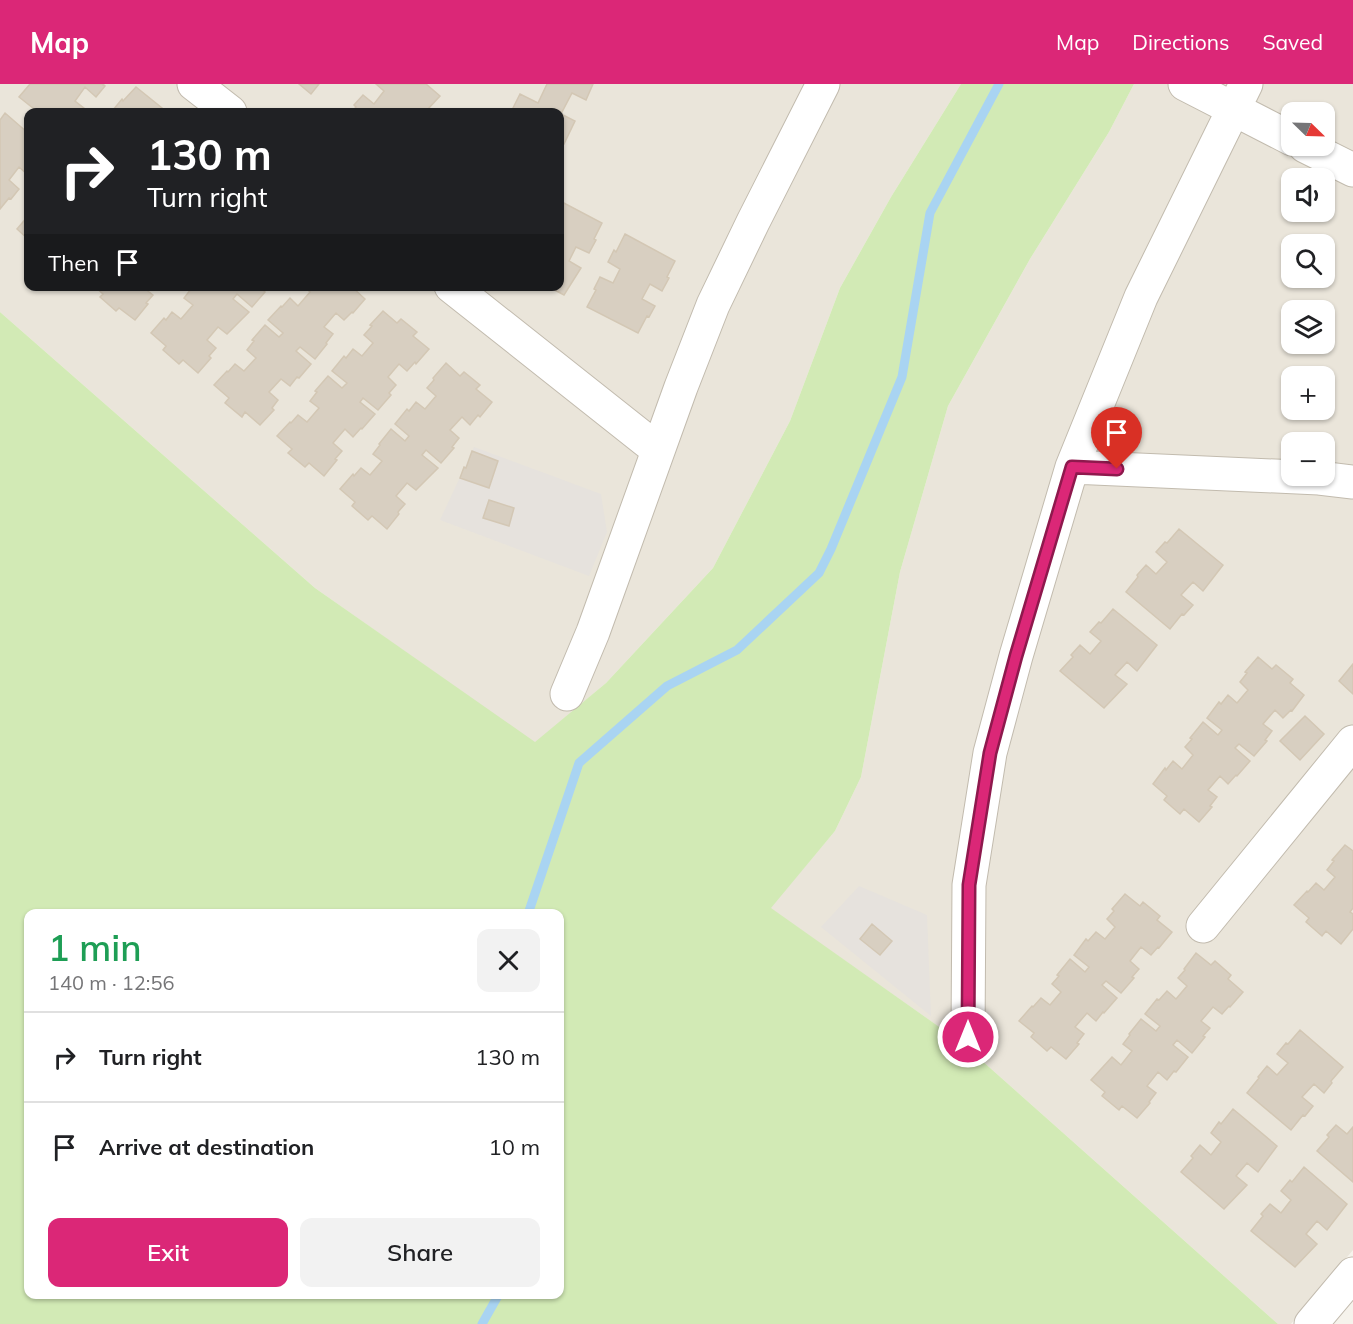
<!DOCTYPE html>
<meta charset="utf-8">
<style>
body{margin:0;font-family:Mulish,sans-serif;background:#f2f2f2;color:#202124;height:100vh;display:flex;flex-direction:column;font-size:22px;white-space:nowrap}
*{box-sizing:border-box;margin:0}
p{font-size:20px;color:#757577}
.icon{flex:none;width:33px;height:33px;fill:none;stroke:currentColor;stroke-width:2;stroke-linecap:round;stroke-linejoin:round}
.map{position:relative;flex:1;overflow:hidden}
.panel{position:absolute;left:24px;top:825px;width:540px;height:390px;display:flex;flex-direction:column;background:#fff;border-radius:12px;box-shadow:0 2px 4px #0004}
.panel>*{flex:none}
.hud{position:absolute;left:24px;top:24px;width:540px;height:183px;border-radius:12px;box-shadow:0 2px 4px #0004;background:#202124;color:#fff;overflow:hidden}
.needle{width:39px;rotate:113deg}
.fabs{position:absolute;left:1281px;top:18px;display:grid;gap:12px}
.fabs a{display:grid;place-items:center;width:54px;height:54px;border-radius:12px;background:#fff;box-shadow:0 2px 4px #0004;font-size:30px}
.pin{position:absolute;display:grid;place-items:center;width:51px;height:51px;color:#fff;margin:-62px -26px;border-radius:50% 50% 50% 0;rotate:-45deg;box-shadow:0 0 6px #0007}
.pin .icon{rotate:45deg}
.me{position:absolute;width:66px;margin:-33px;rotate:0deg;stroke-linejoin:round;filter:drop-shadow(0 0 4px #0008)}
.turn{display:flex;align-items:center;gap:21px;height:126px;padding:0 24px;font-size:27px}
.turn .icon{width:78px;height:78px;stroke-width:2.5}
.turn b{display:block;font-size:42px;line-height:51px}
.then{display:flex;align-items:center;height:57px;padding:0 24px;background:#0003;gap:12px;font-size:22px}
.round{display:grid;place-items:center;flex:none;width:63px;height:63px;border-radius:12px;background:#f2f2f2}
.overview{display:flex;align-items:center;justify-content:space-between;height:102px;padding:0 24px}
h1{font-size:36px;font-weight:600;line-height:45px;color:#1e9e55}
.button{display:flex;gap:12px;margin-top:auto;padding:12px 24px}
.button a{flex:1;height:69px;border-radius:12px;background:#db2777;color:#fff;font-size:24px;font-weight:600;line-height:69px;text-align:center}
.button a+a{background:#f2f2f2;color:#202124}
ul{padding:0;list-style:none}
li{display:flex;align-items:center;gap:18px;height:90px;padding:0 24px;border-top:2px solid #e0e0e0}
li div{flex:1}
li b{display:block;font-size:22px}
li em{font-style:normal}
header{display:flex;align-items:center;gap:36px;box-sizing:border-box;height:84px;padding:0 30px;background:#db2777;color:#fff}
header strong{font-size:28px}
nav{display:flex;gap:33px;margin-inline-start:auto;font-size:21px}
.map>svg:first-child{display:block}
.residential{fill:#eae5da;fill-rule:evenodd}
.industrial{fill:#e6e2dd}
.green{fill:#d2eab5;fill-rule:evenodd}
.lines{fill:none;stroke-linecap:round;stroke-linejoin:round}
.stream{stroke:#a9d4f2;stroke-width:9}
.building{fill:#d8cfc1;stroke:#d3c7b4;stroke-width:1.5}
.minor-casing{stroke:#c2bbae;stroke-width:35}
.minor{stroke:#fff;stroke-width:33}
.route-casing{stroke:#8e194d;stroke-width:15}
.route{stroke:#db2777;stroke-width:10}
</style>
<header>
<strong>Map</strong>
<nav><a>Map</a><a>Directions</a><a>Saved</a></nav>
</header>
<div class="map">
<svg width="1353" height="1240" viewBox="0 0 1353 1240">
<rect width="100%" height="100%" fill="#f6f3ec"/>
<path class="residential" d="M 0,0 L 961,0 L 891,113 L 840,204 L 790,337 L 713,484 L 606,599 L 535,659 L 315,504 L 0,228 ZM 28,28 L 560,28 L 560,202 L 28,202 Z
M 1134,0 L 1353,0 L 1353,1166 L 1291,1240 L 1278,1240 L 962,959 L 770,824 L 835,747 L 861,693 L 900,488 L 948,322 L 1030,175 L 1109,48 ZM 1292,28 L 1324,28 L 1324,62 L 1292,62 ZM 1292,94 L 1324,94 L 1324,128 L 1292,128 ZM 1292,160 L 1324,160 L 1324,194 L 1292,194 ZM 1292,226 L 1324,226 L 1324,260 L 1292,260 ZM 1292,292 L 1324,292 L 1324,326 L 1292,326 ZM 1292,358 L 1324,358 L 1324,392 L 1292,392 Z"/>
<path class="industrial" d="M 474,363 L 601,410 L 607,448 L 589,492 L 440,436 Z
M 859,802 L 927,831 L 931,932 L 821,843 Z"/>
<path class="green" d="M 961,0 L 1134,0 L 1109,48 L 1030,175 L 948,322 L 900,488 L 861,693 L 835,747 L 771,824 L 962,959 L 1278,1240 L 0,1240 L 0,228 L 315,504 L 535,658 L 606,599 L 713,484 L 790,337 L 840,204 L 891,113 ZM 28,830 L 560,830 L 560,1210 L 28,1210 Z"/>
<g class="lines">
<path class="stream" d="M 528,830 L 579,679 L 667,602 L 737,566 L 819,489 L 831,465 L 902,293 L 930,129 L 999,0
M 482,1240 L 499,1210"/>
</g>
<path class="building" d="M 30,0 L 104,0 L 103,1 L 105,2 L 96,13 L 85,3 L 75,17 L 85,25 L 83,28 L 38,28 L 19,13 Z
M 299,0 L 319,0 L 311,10 Z
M 376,0 L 426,0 L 440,12 L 428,25 L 429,27 L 428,28 L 351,28 L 356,23 L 354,21 L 363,11 L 374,20 L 384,7 Z
M 547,0 L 593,0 L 586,16 L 572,9 L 561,30 L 575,37 L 564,60 L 560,58 L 560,28 L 511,28 L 520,10 L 538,19 Z
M 136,3 L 167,28 L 115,28 L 113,26 L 122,15 L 123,17 Z
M 5,29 L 28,49 L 28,91 L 19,83 L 9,96 L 19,105 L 11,115 L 9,114 L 0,125 L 0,36 Z
M 560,117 L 602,139 L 594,155 L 596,156 L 589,169 L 576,163 L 569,177 L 581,184 L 564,211 L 547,202 L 560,202 Z
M 28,132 L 28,155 L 17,145 Z
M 625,150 L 675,177 L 667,193 L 669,194 L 662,207 L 650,200 L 642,215 L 655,222 L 649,233 L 647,232 L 638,249 L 587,223 L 596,206 L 594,205 L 600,193 L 613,199 L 620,185 L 608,178 L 614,166 L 616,168 Z
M 94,202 L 145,202 L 144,204 L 153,211 L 146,219 L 148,220 L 135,236 L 119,224 L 116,227 L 100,213 L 103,210 Z
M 191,202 L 266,202 L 263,206 L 265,208 L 252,223 L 237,210 L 233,215 L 249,228 L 227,250 L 218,243 L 207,256 L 216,264 L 209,272 L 211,274 L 198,289 L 183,276 L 179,280 L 163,266 L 166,262 L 151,249 L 164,234 L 166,236 L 172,228 L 181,235 L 193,221 L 184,214 L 191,205 L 190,204 Z
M 304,202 L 351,202 L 365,215 L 353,229 L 352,228 L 344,236 L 336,229 L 324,243 L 333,250 L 326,259 L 327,260 L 315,275 L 300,263 L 296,267 L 311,280 L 299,294 L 297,293 L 290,302 L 281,295 L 269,308 L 278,316 L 272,324 L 274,326 L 260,341 L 245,328 L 242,333 L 225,319 L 229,314 L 214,301 L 227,287 L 228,288 L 235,280 L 244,287 L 256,274 L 247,266 L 254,257 L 252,256 L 265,241 L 279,253 L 283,249 L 268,236 L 281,222 L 282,223 L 290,214 L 298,222 L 310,208 Z
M 383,227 L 397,239 L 401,235 L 417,248 L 413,252 L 429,265 L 416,280 L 415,278 L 407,287 L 399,280 L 388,293 L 396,301 L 389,309 L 391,311 L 378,326 L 363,314 L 360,318 L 375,330 L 362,345 L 361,344 L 353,353 L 345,345 L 333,359 L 342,367 L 335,375 L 337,376 L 324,392 L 309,379 L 305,383 L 288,369 L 292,365 L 277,352 L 290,338 L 291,339 L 298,331 L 307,338 L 319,324 L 310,317 L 317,308 L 315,307 L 328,292 L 342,304 L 347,299 L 332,287 L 344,272 L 346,274 L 353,265 L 362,272 L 373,259 L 364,251 L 372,242 L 370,241 Z
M 446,279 L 460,292 L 464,288 L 480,301 L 476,305 L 492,318 L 480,333 L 478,331 L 470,341 L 462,333 L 450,346 L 459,354 L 452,363 L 454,364 L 441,379 L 426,366 L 422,371 L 438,384 L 416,406 L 407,399 L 396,412 L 405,420 L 398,428 L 399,430 L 387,445 L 372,432 L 368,436 L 352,422 L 355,418 L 340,405 L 353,390 L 354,392 L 361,384 L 370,391 L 382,377 L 373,370 L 380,361 L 379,360 L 391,345 L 405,357 L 409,352 L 395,340 L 407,325 L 409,327 L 416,318 L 425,325 L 436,312 L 427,304 L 434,296 L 433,294 Z
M 472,367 L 498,377 L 489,404 L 460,394 L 464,383 L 466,384 Z
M 489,416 L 514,424 L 509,442 L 483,434 Z
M 1179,445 L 1223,481 L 1203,507 L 1193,498 L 1181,511 L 1193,521 L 1184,531 L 1182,530 L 1170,545 L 1126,508 L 1138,493 L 1137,491 L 1146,481 L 1156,490 L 1167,478 L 1156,468 L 1165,458 L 1167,459 Z
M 1113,525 L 1157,561 L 1137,587 L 1127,578 L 1115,591 L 1127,600 L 1104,624 L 1060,587 L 1073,573 L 1071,571 L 1080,561 L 1090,570 L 1101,557 L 1090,548 L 1099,538 L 1101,539 Z
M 1258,573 L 1272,585 L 1276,581 L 1293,595 L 1290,599 L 1304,611 L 1292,627 L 1291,626 L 1283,634 L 1275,626 L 1263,640 L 1272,647 L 1265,656 L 1267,657 L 1254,672 L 1239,660 L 1235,664 L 1250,677 L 1237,692 L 1236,691 L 1228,700 L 1220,692 L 1208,706 L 1217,713 L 1210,722 L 1212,723 L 1199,738 L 1184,725 L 1180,730 L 1164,716 L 1167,712 L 1153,700 L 1165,684 L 1166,686 L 1173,677 L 1182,685 L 1193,671 L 1185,663 L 1192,655 L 1190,654 L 1203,638 L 1218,651 L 1222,646 L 1207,634 L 1219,618 L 1221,620 L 1228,611 L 1237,619 L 1248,606 L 1240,598 L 1247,589 L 1245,588 Z
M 1353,580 L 1353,610 L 1339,597 Z
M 1305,632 L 1324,650 L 1300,676 L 1280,657 Z
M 1345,761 L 1353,767 L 1353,824 L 1350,828 L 1353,830 L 1353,845 L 1341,860 L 1326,847 L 1322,852 L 1306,838 L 1309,834 L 1294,821 L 1307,807 L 1308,808 L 1316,799 L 1324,806 L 1335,793 L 1327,786 L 1334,777 L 1332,776 Z
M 1125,810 L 1140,822 L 1143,818 L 1160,832 L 1157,836 L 1172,848 L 1159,864 L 1158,863 L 1151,871 L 1141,863 L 1130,877 L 1139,885 L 1132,893 L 1134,894 L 1121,909 L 1106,897 L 1102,901 L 1117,914 L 1104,929 L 1103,928 L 1096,937 L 1087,929 L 1075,943 L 1084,950 L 1077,959 L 1079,960 L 1066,975 L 1051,963 L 1047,967 L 1031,953 L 1034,949 L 1019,937 L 1032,922 L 1033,923 L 1041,914 L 1050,921 L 1061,908 L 1052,900 L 1059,892 L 1057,891 L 1070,875 L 1085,888 L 1089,883 L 1074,871 L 1086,855 L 1088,857 L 1096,848 L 1105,855 L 1115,843 L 1107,835 L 1114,827 L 1112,825 Z
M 872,840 L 892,857 L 880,871 L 860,855 Z
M 1196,869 L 1211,881 L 1215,877 L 1231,891 L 1228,895 L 1243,908 L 1230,923 L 1229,922 L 1222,930 L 1213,923 L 1201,937 L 1210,944 L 1203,952 L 1205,953 L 1192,969 L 1177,956 L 1173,961 L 1188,973 L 1176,988 L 1174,987 L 1167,996 L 1158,988 L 1147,1002 L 1156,1009 L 1149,1018 L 1150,1019 L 1137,1034 L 1122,1022 L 1119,1026 L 1102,1012 L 1105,1008 L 1091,996 L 1112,973 L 1121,981 L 1132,967 L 1123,960 L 1130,951 L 1129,950 L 1141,935 L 1156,947 L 1160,942 L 1145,930 L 1157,915 L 1159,916 L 1167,907 L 1176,915 L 1187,902 L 1178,894 L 1185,886 L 1184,885 Z
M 1300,946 L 1343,983 L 1331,997 L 1332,999 L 1324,1009 L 1314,1000 L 1302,1013 L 1313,1022 L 1305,1032 L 1303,1031 L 1291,1046 L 1247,1009 L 1259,994 L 1258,993 L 1267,982 L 1277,991 L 1288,979 L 1277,970 L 1286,959 L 1288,960 Z
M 1233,1025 L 1277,1062 L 1258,1088 L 1247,1079 L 1236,1092 L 1247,1101 L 1224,1125 L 1181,1088 L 1193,1074 L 1191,1072 L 1200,1061 L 1211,1071 L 1221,1058 L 1211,1049 L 1219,1038 L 1221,1040 Z
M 1336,1041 L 1347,1050 L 1353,1043 L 1353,1098 L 1317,1067 L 1329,1053 L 1327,1051 Z
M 1304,1083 L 1347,1120 L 1327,1146 L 1317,1137 L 1306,1150 L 1317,1160 L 1295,1183 L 1251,1147 L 1263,1132 L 1261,1130 L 1270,1120 L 1281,1129 L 1291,1116 L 1281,1107 L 1290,1096 L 1292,1098 Z"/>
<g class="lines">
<g class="minor-casing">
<path id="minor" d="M 194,0 L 230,28
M 1185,0 L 1292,55
M 1305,62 L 1353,86
M 451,202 L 658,366
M 1072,383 L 1319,394 L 1353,398
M 567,610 L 593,548 L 681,303 L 713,221 L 753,138 L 823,0
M 1203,842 L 1353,658
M 968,953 L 969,801 L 990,669 L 1016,572 L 1072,383 L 1141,213 L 1246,0
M 1311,1240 L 1353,1190"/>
</g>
<use href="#minor" class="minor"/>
</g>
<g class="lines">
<g class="route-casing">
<path id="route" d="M 968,953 L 969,801 L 990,669 L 1016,572 L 1072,383 L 1117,385"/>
</g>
<use href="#route" class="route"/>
</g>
</svg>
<div class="fabs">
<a><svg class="needle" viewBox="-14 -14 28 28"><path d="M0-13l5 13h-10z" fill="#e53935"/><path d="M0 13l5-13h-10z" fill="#757577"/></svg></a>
<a><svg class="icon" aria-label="sound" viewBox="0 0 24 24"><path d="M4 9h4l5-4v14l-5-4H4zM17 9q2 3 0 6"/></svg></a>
<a><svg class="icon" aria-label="search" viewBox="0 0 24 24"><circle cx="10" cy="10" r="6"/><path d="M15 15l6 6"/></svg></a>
<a><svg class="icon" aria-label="layers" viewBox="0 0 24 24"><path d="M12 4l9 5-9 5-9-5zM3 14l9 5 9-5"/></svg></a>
<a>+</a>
<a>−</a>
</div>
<div class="pin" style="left:1117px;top:385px;background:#d93025"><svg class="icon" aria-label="arrive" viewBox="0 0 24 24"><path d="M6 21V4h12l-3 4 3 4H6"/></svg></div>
<svg class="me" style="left:968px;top:953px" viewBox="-20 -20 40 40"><circle r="17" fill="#db2777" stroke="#fff" stroke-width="3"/><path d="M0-11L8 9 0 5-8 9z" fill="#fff"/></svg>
<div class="hud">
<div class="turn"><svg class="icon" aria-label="right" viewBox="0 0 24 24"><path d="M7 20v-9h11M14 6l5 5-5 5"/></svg><div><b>130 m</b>Turn right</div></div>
<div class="then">Then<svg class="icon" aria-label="arrive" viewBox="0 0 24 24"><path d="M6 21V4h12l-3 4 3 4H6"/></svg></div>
</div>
<section class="panel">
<div class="overview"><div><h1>1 min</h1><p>140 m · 12:56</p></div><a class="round"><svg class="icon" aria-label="close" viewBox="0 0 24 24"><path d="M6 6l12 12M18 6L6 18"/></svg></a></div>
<ul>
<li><svg class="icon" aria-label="right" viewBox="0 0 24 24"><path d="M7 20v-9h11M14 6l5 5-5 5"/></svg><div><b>Turn right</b></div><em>130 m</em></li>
<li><svg class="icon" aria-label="arrive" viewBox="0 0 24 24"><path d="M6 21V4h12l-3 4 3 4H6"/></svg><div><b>Arrive at destination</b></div><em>10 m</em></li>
</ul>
<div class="button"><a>Exit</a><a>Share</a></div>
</section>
</div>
